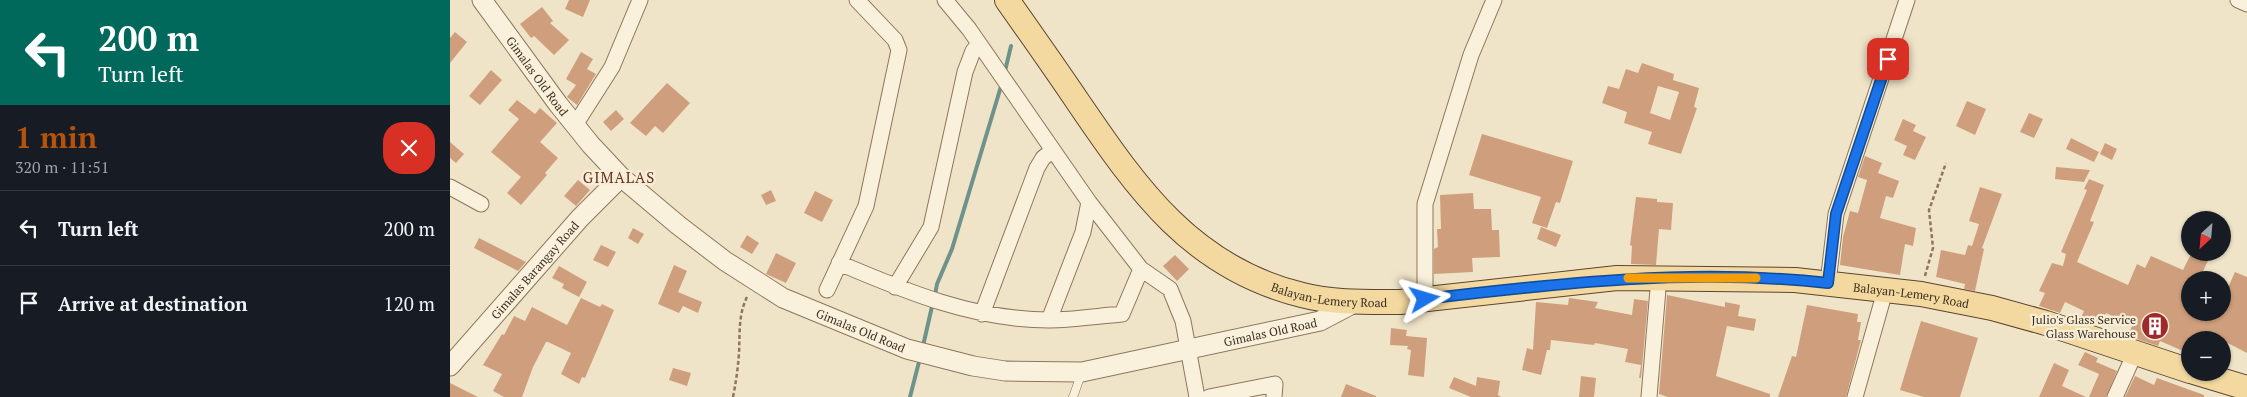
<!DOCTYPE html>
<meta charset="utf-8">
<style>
body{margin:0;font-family:"PT Serif",serif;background:#242831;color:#f1f3f6;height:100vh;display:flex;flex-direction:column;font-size:19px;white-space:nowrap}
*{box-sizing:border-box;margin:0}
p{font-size:16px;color:#9ea1a6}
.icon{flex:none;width:28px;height:28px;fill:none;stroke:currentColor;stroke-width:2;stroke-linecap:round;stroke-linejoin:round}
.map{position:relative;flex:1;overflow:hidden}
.drawer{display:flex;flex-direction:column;background:#171b24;width:450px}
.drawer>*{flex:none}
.top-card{background:#00695c;color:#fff;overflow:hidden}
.needle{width:32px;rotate:206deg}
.buttons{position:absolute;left:1731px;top:211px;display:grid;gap:10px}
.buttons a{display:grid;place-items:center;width:50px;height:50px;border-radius:50%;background:#171b24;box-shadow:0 1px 4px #0004;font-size:25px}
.pin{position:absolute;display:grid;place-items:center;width:42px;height:42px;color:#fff;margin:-21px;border-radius:10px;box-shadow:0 2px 8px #0006}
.me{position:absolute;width:55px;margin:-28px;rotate:83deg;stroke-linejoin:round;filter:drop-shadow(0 0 4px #0008)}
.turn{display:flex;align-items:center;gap:18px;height:105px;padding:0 15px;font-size:22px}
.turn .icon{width:65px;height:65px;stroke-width:2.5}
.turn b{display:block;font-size:35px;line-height:42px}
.round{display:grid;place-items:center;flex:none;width:52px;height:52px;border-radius:20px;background:#242831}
.head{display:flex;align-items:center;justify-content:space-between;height:85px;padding:0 15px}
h1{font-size:30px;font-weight:800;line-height:38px;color:#b45309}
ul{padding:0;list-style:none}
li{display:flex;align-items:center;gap:15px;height:75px;padding:0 15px;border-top:1px solid #363941}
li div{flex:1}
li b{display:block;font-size:19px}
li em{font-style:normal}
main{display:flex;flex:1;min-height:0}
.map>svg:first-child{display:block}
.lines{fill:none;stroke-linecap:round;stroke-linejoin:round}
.stream{stroke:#6f938a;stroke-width:4}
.building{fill:#cf9f7d;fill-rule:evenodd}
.service-casing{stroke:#8d765c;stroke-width:9}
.minor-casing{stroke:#8d765c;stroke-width:17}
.tertiary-casing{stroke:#8d765c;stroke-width:21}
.primary-casing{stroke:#5b4430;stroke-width:26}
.path{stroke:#8d765c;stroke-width:2.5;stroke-dasharray:4 2.5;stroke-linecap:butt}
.service{stroke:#faf1dc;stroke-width:8}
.minor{stroke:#faf1dc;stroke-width:15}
.tertiary{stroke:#faf1dc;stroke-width:19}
.primary{stroke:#f3d9a0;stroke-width:24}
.route-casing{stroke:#114b97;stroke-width:12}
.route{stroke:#1a73e8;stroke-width:9}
.slow{stroke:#f59e0b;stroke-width:9}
.labels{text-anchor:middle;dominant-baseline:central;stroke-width:4.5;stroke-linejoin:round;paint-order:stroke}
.street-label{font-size:12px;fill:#3d2e20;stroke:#f7eed8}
.poi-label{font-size:12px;fill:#3d2e20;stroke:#f7eed8;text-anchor:end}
.quarter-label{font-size:15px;letter-spacing:1px;fill:#6b2e1e;stroke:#f7eed8}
</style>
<main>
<section class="drawer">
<div class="top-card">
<div class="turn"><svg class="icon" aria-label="left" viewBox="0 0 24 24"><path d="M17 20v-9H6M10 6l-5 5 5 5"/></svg><div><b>200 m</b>Turn left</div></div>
</div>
<div class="head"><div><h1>1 min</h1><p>320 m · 11:51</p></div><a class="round" style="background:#d93025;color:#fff"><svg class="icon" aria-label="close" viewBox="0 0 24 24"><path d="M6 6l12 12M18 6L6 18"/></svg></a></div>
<ul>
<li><svg class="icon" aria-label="left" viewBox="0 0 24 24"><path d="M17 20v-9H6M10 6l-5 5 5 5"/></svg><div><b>Turn left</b></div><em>200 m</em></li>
<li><svg class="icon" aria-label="arrive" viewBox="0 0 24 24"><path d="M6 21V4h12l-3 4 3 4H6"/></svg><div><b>Arrive at destination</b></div><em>120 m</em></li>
</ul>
</section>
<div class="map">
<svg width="1797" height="397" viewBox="0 0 1797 397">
<rect width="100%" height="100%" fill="#f0e4c8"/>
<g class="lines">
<path class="stream" d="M 555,71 L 561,46
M 485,295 L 487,284 L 502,249 L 552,83
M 473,346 L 483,302
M 460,397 L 470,358"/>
</g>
<path class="building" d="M 119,0 L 140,0 L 133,17 L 115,9 Z
M 92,7 L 103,21 L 100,23 L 119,40 L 104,55 L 84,36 L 81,38 L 70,24 Z
M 5,32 L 17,42 L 0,63 L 0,38 Z
M 131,52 L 143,59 L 137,69 L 146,74 L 127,105 L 117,97 L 126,85 L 116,79 Z
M 1192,63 L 1224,74 L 1223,80 L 1249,88 L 1244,107 L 1247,108 L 1231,154 L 1198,144 L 1202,132 L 1174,123 L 1177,112 L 1152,103 L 1158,86 L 1169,89 L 1176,69 L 1188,73 ZM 1208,86 L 1229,92 L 1220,120 L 1200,113 Z
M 41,70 L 52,80 L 30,105 L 19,96 Z
M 217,83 L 240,103 L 213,133 L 205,126 L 196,136 L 180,123 Z
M 67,100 L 85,114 L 90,108 L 107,123 L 90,142 L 108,158 L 95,173 L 97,175 L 71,205 L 57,193 L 71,177 L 41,152 L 69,119 L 58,110 Z
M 1517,101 L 1536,109 L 1525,135 L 1506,126 Z
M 166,110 L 174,119 L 161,131 L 153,122 Z
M 1579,113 L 1593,119 L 1584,138 L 1570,132 Z
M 1453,119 L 1466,125 L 1463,131 L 1476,137 L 1465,160 L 1453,155 L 1457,146 L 1444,140 Z
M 1032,134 L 1123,161 L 1110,203 L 1106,202 L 1097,228 L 1082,223 L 1091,197 L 1019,175 Z
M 1621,138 L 1649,152 L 1644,162 L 1616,149 Z
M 0,142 L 14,154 L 6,163 L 0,158 Z
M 1655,143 L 1667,149 L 1662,160 L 1650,154 Z
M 1415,156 L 1432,163 L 1428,173 L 1449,181 L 1443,198 L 1436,196 L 1430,218 L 1466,228 L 1463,246 L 1455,244 L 1450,275 L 1390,265 L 1393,237 L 1400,211 L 1408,213 L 1417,180 L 1408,177 Z
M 1606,167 L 1640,170 L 1634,182 L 1605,179 Z
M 1639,179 L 1654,185 L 1640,221 L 1644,222 L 1627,262 L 1678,285 L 1687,264 L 1695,268 L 1701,256 L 1733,270 L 1742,252 L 1762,252 L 1749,280 L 1740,280 L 1740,312 L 1772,312 L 1772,291 L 1776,292 L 1785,272 L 1797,277 L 1797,353 L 1772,340 L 1740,340 L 1740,354 L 1710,341 L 1708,346 L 1678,336 L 1682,326 L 1656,313 L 1650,326 L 1631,318 L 1634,311 L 1615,302 L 1610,313 L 1589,306 L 1595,293 L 1589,291 L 1602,263 L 1613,266 L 1616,254 L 1611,252 L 1637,190 L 1634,189 Z
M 128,180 L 140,190 L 126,206 L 114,196 Z
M 1530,187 L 1552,194 L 1532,248 L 1534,249 L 1525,291 L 1514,289 L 1515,284 L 1486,277 L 1491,250 L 1515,255 L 1518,245 L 1522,246 L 1529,224 L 1519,221 Z
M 321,190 L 326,201 L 316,205 L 311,195 Z
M 365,191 L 383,200 L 372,222 L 354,213 Z
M 1023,193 L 1024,209 L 1041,209 L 1042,230 L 1049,230 L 1050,257 L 1022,258 L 1023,272 L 984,274 L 984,249 L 988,247 L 987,229 L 991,229 L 990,195 Z
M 1186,197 L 1207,199 L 1207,202 L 1223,203 L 1221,230 L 1209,229 L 1206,265 L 1181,264 L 1182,246 L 1180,245 Z
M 1091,227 L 1111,235 L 1106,247 L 1087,239 Z
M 183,228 L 194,234 L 188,244 L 178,238 Z
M 297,235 L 309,243 L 302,254 L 290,247 Z
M 29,238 L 76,262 L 68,271 L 24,248 Z
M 151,245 L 166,252 L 158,267 L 143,260 Z
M 326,253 L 346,263 L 336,283 L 316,274 Z
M 725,255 L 739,269 L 727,281 L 713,266 Z
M 224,265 L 237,271 L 228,292 L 252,302 L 248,313 L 233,306 L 229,313 L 208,304 Z
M 109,266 L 137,282 L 129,297 L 112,288 L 114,284 L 102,278 Z
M 1217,295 L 1275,307 L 1275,302 L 1290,305 L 1288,316 L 1306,319 L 1304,331 L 1277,326 L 1266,376 L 1320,394 L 1320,397 L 1218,397 L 1209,394 Z
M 131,298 L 150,307 L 152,304 L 164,310 L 135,378 L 132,377 L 129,384 L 111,374 L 121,353 L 98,342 L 96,342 L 83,367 L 72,397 L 54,397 L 43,391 L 52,374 L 33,365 L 52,334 L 54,335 L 64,316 L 75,321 L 82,307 L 117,325 Z
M 1119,298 L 1148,302 L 1145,308 L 1182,315 L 1184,299 L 1198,301 L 1191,378 L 1189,378 L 1191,365 L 1175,362 L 1178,349 L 1145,343 L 1144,345 L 1101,340 L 1100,350 L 1097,350 L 1091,375 L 1072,370 L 1077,348 L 1083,350 L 1086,302 L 1118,305 Z
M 1357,305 L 1408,314 L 1407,322 L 1411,322 L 1408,340 L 1411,340 L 1396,397 L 1328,397 L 1342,356 L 1346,357 Z
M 1471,321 L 1528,338 L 1510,397 L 1474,397 L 1450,390 Z
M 941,328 L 957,330 L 956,336 L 977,338 L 974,377 L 958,375 L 961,350 L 957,349 L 958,346 L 940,345 Z
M 1635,352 L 1648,358 L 1646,362 L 1667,371 L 1656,397 L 1639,397 L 1649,374 L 1628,365 Z
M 1604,363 L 1619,370 L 1612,386 L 1636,397 L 1589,397 Z
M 223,368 L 241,373 L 237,386 L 219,380 Z
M 1131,376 L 1146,378 L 1144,397 L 1129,397 Z
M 1685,376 L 1704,385 L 1707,378 L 1754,395 L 1754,397 L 1675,397 Z
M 1004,377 L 1026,386 L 1027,377 L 1050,381 L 1048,395 L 1051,397 L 1021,397 L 999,388 Z
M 0,383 L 28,397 L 0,397 Z
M 896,384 L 926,396 L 926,397 L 891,397 Z"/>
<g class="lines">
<g class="service-casing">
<path id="service" d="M 623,397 L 632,372"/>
</g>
<g class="minor-casing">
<path id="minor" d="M 495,0 L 519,29 L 639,202 L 691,269 L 720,289 L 733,321 L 747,397
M 1788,0 L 1797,4
M 125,125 L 162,67 L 190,0
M 0,187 L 31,204
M 389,263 C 457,292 525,320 599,320 C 623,320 648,316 672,314 L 691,269
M 1378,283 L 1386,214 L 1457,0
M 445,287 L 481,227 L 515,72 L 523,51 L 529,44
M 377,290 L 416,206 L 449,50 L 445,40 L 407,0
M 975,299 L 975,204 L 1021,55 L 1044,0
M 532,314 L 587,168 L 593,158 L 603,150
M 599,320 L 633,232 L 639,202
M 759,397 L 825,384 L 824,397
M 1199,397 L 1209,277
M 1405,397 L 1435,291
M 1665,397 L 1685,353"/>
</g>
<g class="tertiary-casing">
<g id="tertiary">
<path id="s1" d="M 32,0 L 108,104 L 141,145 L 171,177 L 228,225 L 275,261 L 333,298 L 457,349 L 523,366 L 555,371 L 632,372 L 870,321 L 908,301"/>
<path id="s2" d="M 0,366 L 130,218 L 171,177"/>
</g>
</g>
<g class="primary-casing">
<g id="primary">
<path id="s3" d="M 557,0 C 581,34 605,68 628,102 C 688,190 742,268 852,295 C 882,303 918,302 950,302 L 1167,278 L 1345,280 L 1471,294 L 1542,308 L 1596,323 L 1740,371"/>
<path d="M 1744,372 L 1797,388"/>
</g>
</g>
<path class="path" d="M 1475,276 L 1483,248 L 1479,210 L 1496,163
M 283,397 C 286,382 288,368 289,353 C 290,332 288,314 298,295"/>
<use href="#service" class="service"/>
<use href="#minor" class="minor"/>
<use href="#tertiary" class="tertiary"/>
<use href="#primary" class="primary"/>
</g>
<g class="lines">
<g class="route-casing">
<path id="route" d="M 975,299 C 1110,283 1243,268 1378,283 L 1386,214 L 1438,59"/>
</g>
<use href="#route" class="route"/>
<path class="slow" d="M 1178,278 L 1306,278"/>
</g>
<defs>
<g id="building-disc" transform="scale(1.4375)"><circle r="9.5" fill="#9e2a2b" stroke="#f7eed8"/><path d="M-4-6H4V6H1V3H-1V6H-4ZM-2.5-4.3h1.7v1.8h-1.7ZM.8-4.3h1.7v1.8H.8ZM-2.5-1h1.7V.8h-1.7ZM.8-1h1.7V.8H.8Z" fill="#fff"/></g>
</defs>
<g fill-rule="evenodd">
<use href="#building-disc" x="1705" y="326"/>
</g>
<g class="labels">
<g class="street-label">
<text stroke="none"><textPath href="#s1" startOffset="94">Gimalas Old Road</textPath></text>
<text stroke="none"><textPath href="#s2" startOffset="128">Gimalas Barangay Road</textPath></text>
<text stroke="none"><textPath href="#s3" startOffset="455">Balayan-Lemery Road</textPath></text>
<text stroke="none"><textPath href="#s3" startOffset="1040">Balayan-Lemery Road</textPath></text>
<text stroke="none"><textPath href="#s1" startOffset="512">Gimalas Old Road</textPath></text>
<text stroke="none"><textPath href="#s1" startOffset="932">Gimalas Old Road</textPath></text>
</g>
<g class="poi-label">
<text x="1686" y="319">Julio's Glass Service<tspan x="1686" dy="14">Glass Warehouse</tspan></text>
</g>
<g class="quarter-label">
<text x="169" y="177">GIMALAS</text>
</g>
</g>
</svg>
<div class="buttons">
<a><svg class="needle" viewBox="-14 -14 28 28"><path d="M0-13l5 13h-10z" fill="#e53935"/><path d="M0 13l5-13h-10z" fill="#9ea1a6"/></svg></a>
<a>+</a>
<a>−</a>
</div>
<div class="pin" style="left:1438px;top:59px;background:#d93025"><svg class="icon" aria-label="arrive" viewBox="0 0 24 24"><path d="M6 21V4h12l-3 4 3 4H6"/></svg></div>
<svg class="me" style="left:975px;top:299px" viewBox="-20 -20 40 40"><path d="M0-17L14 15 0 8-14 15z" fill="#1a73e8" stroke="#fff" stroke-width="4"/></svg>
</div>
</main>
